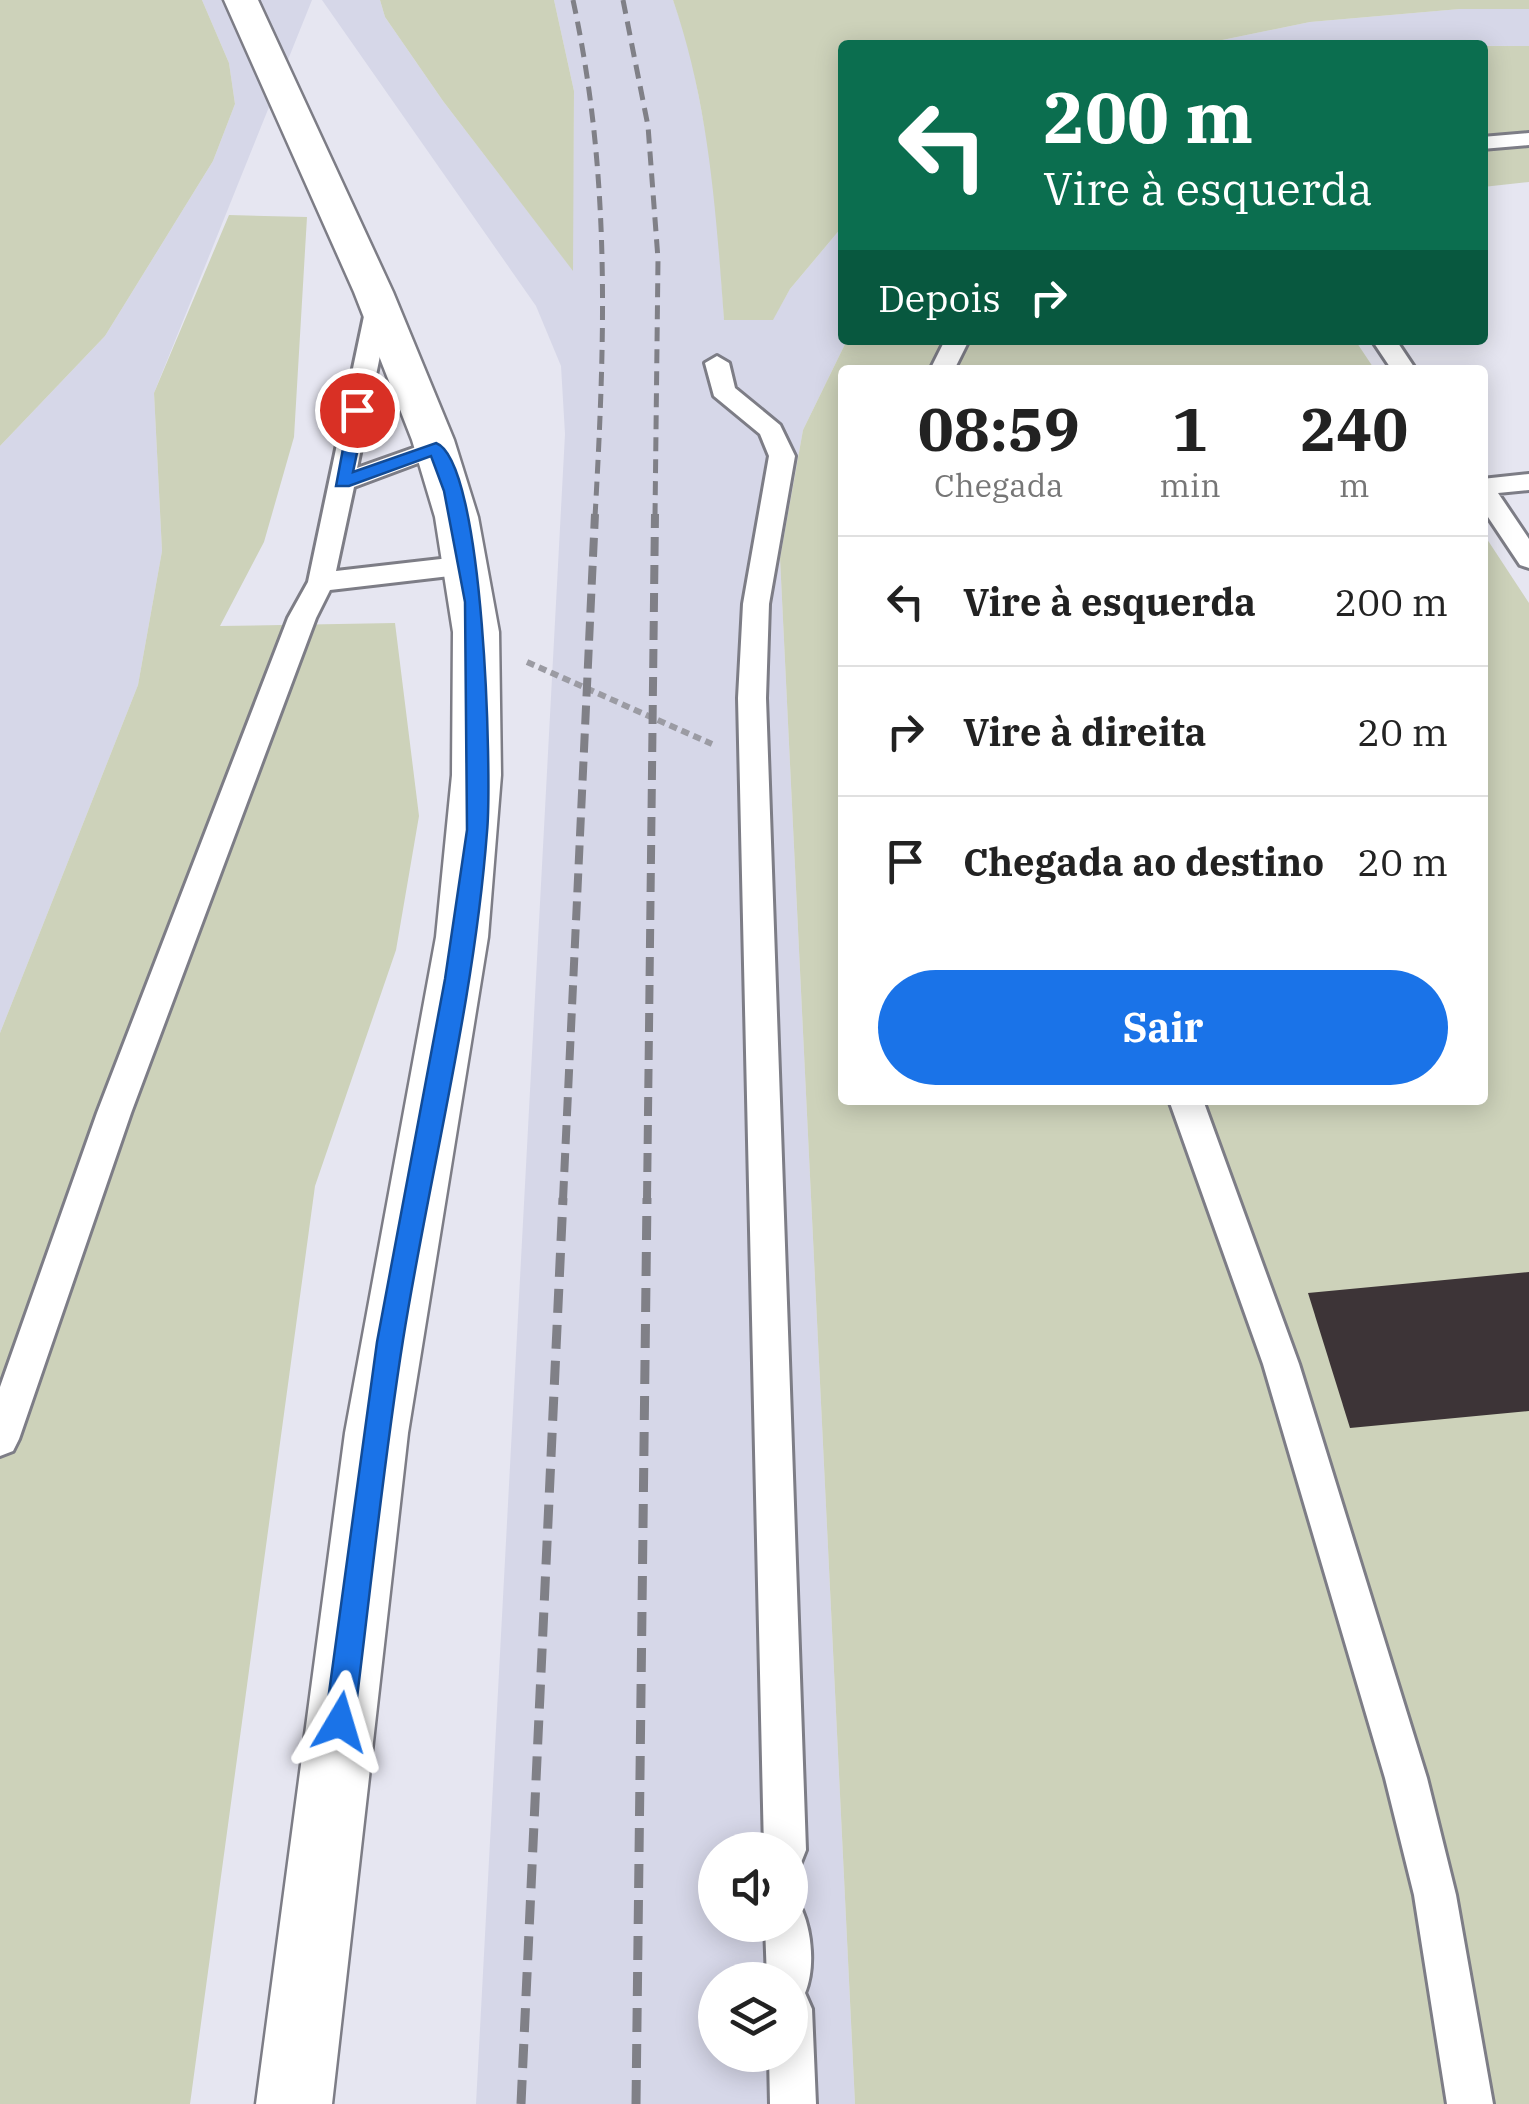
<!DOCTYPE html>
<html lang="pt">
<meta charset="utf-8">
<style>
body{margin:0;font-family:"IBM Plex Serif",serif;background:#f2f2f2;color:#222;height:100vh;display:flex;flex-direction:column;font-size:38px;white-space:nowrap}
*{box-sizing:border-box;margin:0}
p{font-size:32px;color:#767676}
.icon{flex:none;width:55px;height:55px;fill:none;stroke:currentColor;stroke-width:2;stroke-linecap:round;stroke-linejoin:round}
.map{position:relative;flex:1;overflow:hidden}
.details{position:absolute;left:838px;top:365px;width:650px;height:740px;display:flex;flex-direction:column;background:#fff;border-radius:10px;box-shadow:0 5px 25px #0003}
.details>*{flex:none}
.top-card{position:absolute;left:838px;top:40px;width:650px;height:305px;border-radius:10px;box-shadow:0 5px 25px #0003;background:#0b6e4f;color:#fff;overflow:hidden}
.tools{position:absolute;left:698px;top:1832px;display:grid;gap:20px}
.tools a{display:grid;place-items:center;width:110px;height:110px;border-radius:50%;background:#fff;box-shadow:0 5px 25px #0003;font-size:50px}
.pin{position:absolute;display:grid;place-items:center;width:85px;height:85px;color:#fff;margin:-42px;border:5px solid #fff;border-radius:50%;box-shadow:0 2px 10px #0007}
.me{position:absolute;width:110px;margin:-55px;rotate:7deg;stroke-linejoin:round;filter:drop-shadow(0 0 8px #0008)}
.turn{display:flex;align-items:center;gap:35px;height:210px;padding:0 40px;font-size:45px}
.turn .icon{width:130px;height:130px;stroke-width:2.5}
.turn b{display:block;font-size:70px;line-height:85px}
.then{display:flex;align-items:center;height:95px;padding:0 40px;background:#0003;gap:20px;font-size:38px}
.eta{display:flex;justify-content:space-evenly;align-items:center;height:170px;text-align:center}
.eta b{font-size:60px;font-weight:700;line-height:70px}
.action{display:flex;gap:20px;margin-top:auto;padding:20px 40px}
.action a{flex:1;height:115px;border-radius:60px;background:#1a73e8;color:#fff;font-size:40px;font-weight:700;line-height:115px;text-align:center}
ul{padding:0;list-style:none}
li{display:flex;align-items:center;gap:30px;height:130px;padding:0 40px;border-top:2px solid #e0e0e0}
li div{flex:1}
li b{display:block;font-size:38px}
li em{font-style:normal}
.map>svg:first-child{display:block}
.built{fill:#d6d7e8;fill-rule:evenodd}
.green{fill:#cdd2ba}
.building{fill:#3d3437}
.lines{fill:none;stroke-linecap:round;stroke-linejoin:round}
.service-casing{stroke:#7d7d86;stroke-width:6}
.tertiary-casing{stroke:#7d7d86;stroke-width:5}
.path{stroke:#9b9ba3;stroke-width:6;stroke-dasharray:8 5;stroke-linecap:butt}
.service{fill:#fff;fill-rule:evenodd}
.tertiary{fill:#fff;fill-rule:evenodd}
.rail-far2{stroke:#808087;stroke-width:5;stroke-dasharray:14 8;stroke-linecap:butt}
.rail-far1{stroke:#808087;stroke-width:8;stroke-dasharray:19 9;stroke-linecap:butt}
.rail{stroke:#808087;stroke-width:9;stroke-dasharray:24 12;stroke-linecap:butt}
.route{fill:#1a73e8;stroke:#114b97;stroke-width:2.5}
</style>
<div class="map">
<svg width="1529" height="2104" viewBox="0 0 1529 2104">
<rect width="100%" height="100%" fill="#e6e6f1"/>
<path class="built" d="M 202,0 L 312,0 L 154,393 L 162,551 L 138,685 L 0,1033 L 0,446 L 105,336 L 213,161 L 235,104 L 229,63 Z
M 322,0 L 380,0 L 385,17 L 443,101 L 572,269 L 574,91 L 554,0 L 673,0 L 689,46 L 715,181 L 724,319 L 773,319 L 790,289 L 842,227 L 842,340 L 847,340 L 803,430 L 780,558 L 855,2104 L 476,2104 L 565,434 L 561,366 L 536,306 ZM 715,1850 L 790,1850 L 790,1925 L 715,1925 ZM 715,1980 L 790,1980 L 790,2055 L 715,2055 Z
M 1460,9 L 1529,9 L 1529,46 L 1198,45 L 1310,22 Z"/>
<path class="green" d="M 0,0 L 202,0 L 229,63 L 235,104 L 213,161 L 105,336 L 0,446 Z
M 380,0 L 554,0 L 574,91 L 573,271 L 443,101 L 385,17 Z
M 673,0 L 1529,0 L 1529,9 L 1460,9 L 1310,22 L 1198,45 L 842,45 L 842,227 L 790,289 L 773,320 L 724,320 C 716,211 709,104 673,0 Z
M 1483,46 L 1529,46 L 1529,182 L 1483,187 Z
M 229,215 L 307,217 L 294,437 L 264,542 L 220,626 L 395,623 L 419,816 L 396,950 L 315,1186 L 190,2104 L 0,2104 L 0,1033 L 138,685 L 162,551 L 154,393 Z
M 847,340 L 1355,340 L 1375,370 L 842,370 L 842,1100 L 1482,1100 L 1483,533 L 1529,603 L 1529,2104 L 855,2104 L 780,558 L 803,430 Z"/>
<path class="building" d="M 1529,1272 L 1529,1411 L 1350,1428 L 1308,1293 Z"/>
<g class="lines">
<g class="service-casing">
<path id="service" d="M 1529,133 L 1529,145 L 1482,149 L 1482,137 Z
M 379,295 L 391,302 L 357,468 L 436,440 L 449,448 L 445,453 L 354,487 L 336,571 L 467,556 L 480,565 L 467,574 L 330,590 L 316,618 L 131,1113 L 19,1439 L 13,1451 L 0,1456 L 0,1387 L 97,1113 L 288,618 L 308,582 L 367,302 Z
M 945,340 L 969,340 L 954,370 L 930,370 Z
M 1372,340 L 1396,340 L 1416,370 L 1392,370 Z
M 717,356 L 729,363 L 735,388 L 780,425 L 795,456 L 769,604 L 766,698 L 806,1850 L 800,1865 L 790,1869 L 790,1850 L 764,1850 L 738,698 L 743,604 L 769,456 L 760,434 L 714,396 L 705,363 Z
M 1529,474 L 1529,490 L 1498,493 L 1529,539 L 1529,568 L 1520,565 L 1482,508 L 1482,479 Z
M 1169,1100 L 1203,1100 L 1299,1364 L 1427,1778 L 1456,1895 L 1493,2104 L 1447,2104 L 1414,1895 L 1385,1778 L 1263,1364 Z
M 790,1905 L 802,1910 C 812,1933 815,1969 805,1993 L 812,2009 L 816,2104 L 770,2104 L 769,2055 L 790,2055 L 790,1980 L 767,1980 L 765,1925 L 790,1925 Z"/>
</g>
<g class="tertiary-casing">
<path id="tertiary" d="M 224,0 L 258,0 L 393,292 L 454,440 L 478,517 L 499,632 L 501,775 L 488,937 L 408,1433 L 332,2104 L 256,2104 L 345,1433 L 436,937 L 452,775 L 453,632 L 435,517 L 412,440 L 354,292 Z"/>
</g>
<path class="path" d="M 527,662 L 712,744"/>
<use href="#service" class="service"/>
<use href="#tertiary" class="tertiary"/>
<path class="rail-far2" d="M 573,0 C 611,176 605,339 595,517
M 623,0 L 648,126 L 658,259 L 655,517"/>
<path class="rail-far1" d="M 563,1200 L 595,514
M 647,1200 L 655,514"/>
<path class="rail" d="M 521,2104 L 563,1198
M 636,2104 L 647,1198"/>
</g>
<path class="route" d="M 351,406 L 366,410 L 353,472 L 436,443 C 485,461 492,778 487,832 C 474,1003 430,1171 403,1340 C 383,1466 370,1595 354,1722 L 350,1732 L 340,1736 L 329,1732 L 325,1722 L 377,1342 L 445,979 L 467,830 L 465,602 L 444,491 L 431,456 L 349,486 L 336,486 Z"/>
</svg>
<div class="tools">
<a><svg class="icon" aria-label="sound" viewBox="0 0 24 24"><path d="M4 9h4l5-4v14l-5-4H4zM17 9q2 3 0 6"/></svg></a>
<a><svg class="icon" aria-label="layers" viewBox="0 0 24 24"><path d="M12 4l9 5-9 5-9-5zM3 14l9 5 9-5"/></svg></a>
</div>
<div class="pin" style="left:357px;top:410px;background:#d93025"><svg class="icon" aria-label="arrive" viewBox="0 0 24 24"><path d="M6 21V4h12l-3 4 3 4H6"/></svg></div>
<svg class="me" style="left:340px;top:1722px" viewBox="-20 -20 40 40"><path d="M0-17L14 15 0 8-14 15z" fill="#1a73e8" stroke="#fff" stroke-width="4"/></svg>
<div class="top-card">
<div class="turn"><svg class="icon" aria-label="left" viewBox="0 0 24 24"><path d="M17 20v-9H6M10 6l-5 5 5 5"/></svg><div><b>200 m</b>Vire à esquerda</div></div>
<div class="then">Depois<svg class="icon" aria-label="right" viewBox="0 0 24 24"><path d="M7 20v-9h11M14 6l5 5-5 5"/></svg></div>
</div>
<section class="details">
<div class="eta">
<div><b>08:59</b><p>Chegada</p></div>
<div><b>1</b><p>min</p></div>
<div><b>240</b><p>m</p></div>
</div>
<ul>
<li><svg class="icon" aria-label="left" viewBox="0 0 24 24"><path d="M17 20v-9H6M10 6l-5 5 5 5"/></svg><div><b>Vire à esquerda</b></div><em>200 m</em></li>
<li><svg class="icon" aria-label="right" viewBox="0 0 24 24"><path d="M7 20v-9h11M14 6l5 5-5 5"/></svg><div><b>Vire à direita</b></div><em>20 m</em></li>
<li><svg class="icon" aria-label="arrive" viewBox="0 0 24 24"><path d="M6 21V4h12l-3 4 3 4H6"/></svg><div><b>Chegada ao destino</b></div><em>20 m</em></li>
</ul>
<div class="action"><a>Sair</a></div>
</section>
</div>
